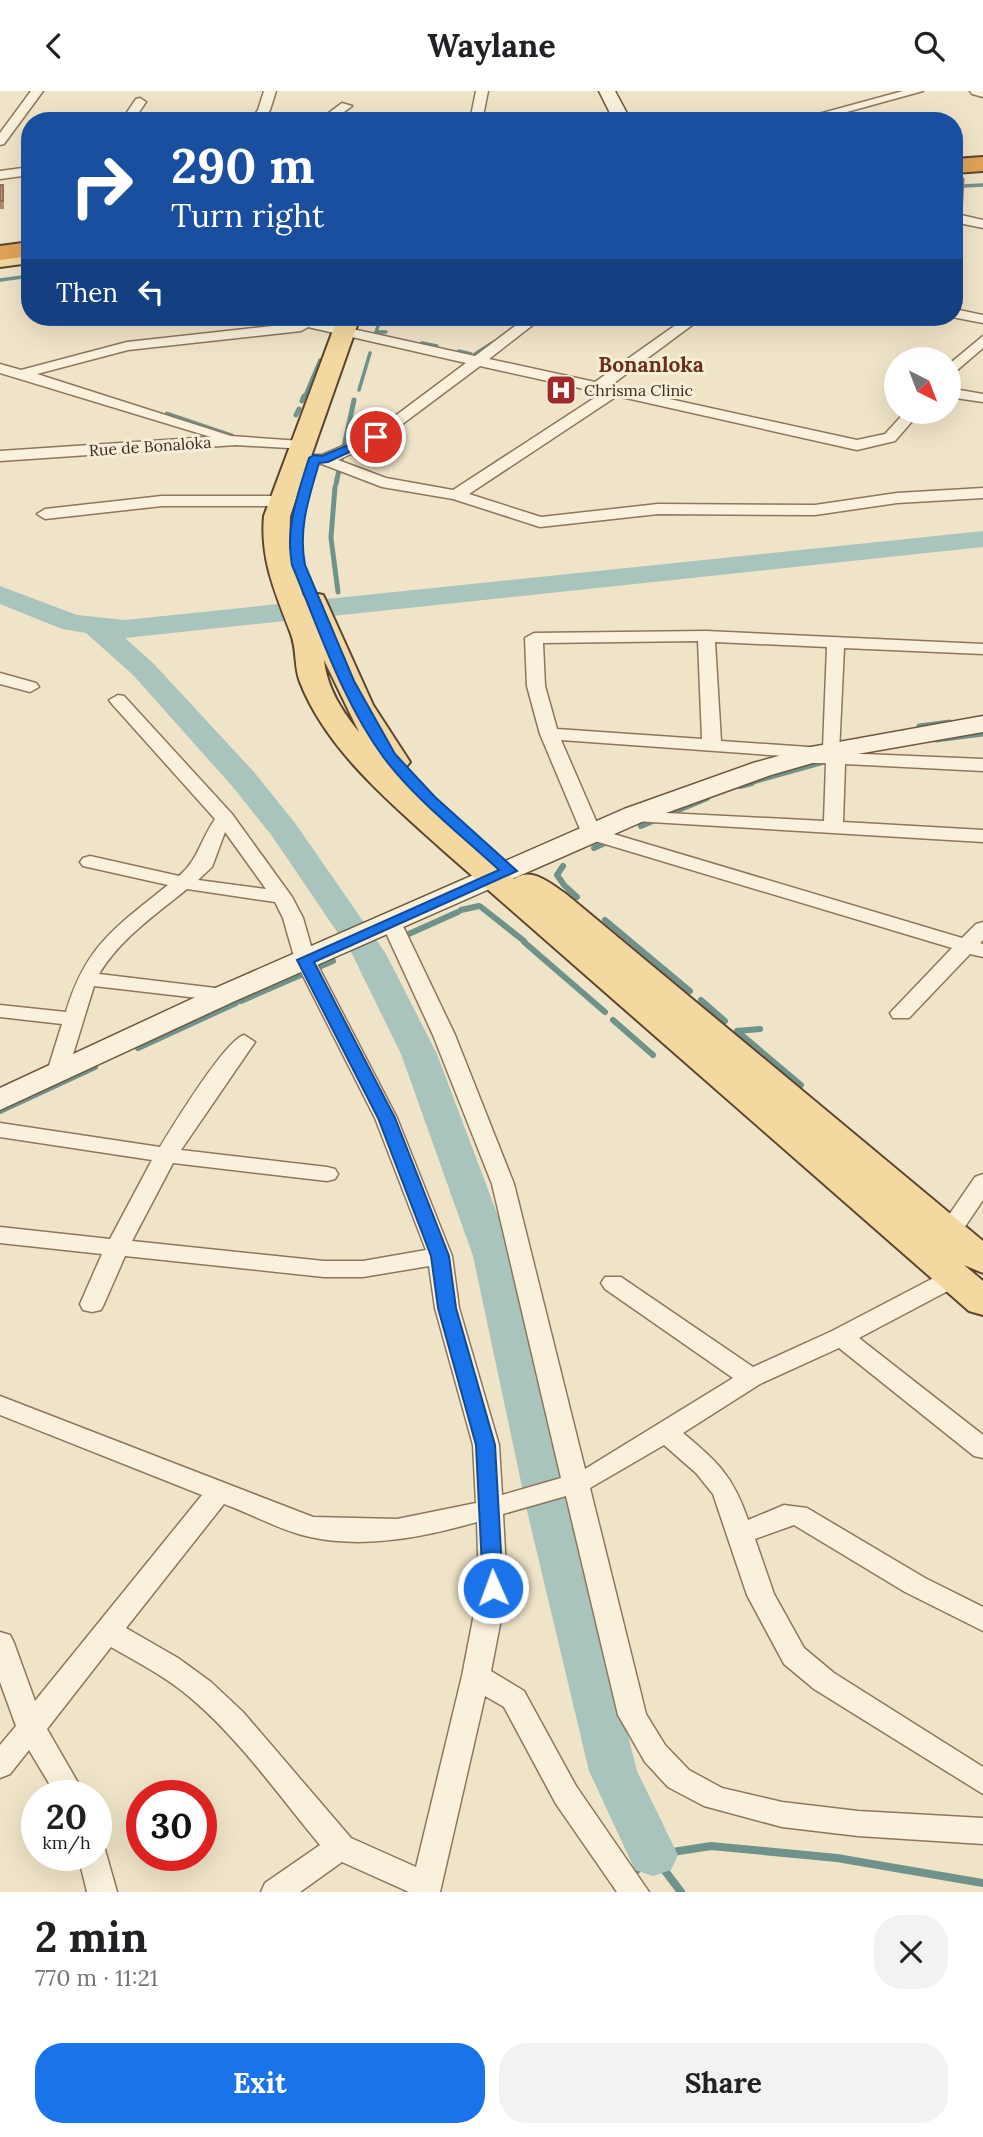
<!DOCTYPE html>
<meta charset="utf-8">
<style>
body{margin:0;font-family:Lora,serif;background:#f2f2f2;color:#202124;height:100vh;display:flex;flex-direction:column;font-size:26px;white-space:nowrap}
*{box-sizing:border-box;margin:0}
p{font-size:23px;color:#757577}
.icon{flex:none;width:38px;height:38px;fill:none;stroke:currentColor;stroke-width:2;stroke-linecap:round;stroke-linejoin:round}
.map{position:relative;height:1801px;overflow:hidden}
.panel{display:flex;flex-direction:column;background:#fff;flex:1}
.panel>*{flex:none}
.top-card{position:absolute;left:21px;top:21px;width:942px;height:214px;border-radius:28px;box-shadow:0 7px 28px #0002;background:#1a4fa0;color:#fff;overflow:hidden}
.needle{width:46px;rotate:138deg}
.tools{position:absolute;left:884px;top:256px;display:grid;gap:14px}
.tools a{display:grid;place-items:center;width:77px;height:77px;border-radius:50%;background:#fff;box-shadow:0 7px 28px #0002;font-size:35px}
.speed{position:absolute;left:21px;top:1689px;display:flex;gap:14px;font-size:35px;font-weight:700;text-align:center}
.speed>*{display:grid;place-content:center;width:91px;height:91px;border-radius:50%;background:#fff;box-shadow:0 7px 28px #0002;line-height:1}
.speed small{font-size:18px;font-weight:400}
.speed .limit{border:10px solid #d22;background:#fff;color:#111}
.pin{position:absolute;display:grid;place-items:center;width:60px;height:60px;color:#fff;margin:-30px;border:4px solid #fff;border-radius:50%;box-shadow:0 2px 7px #0007}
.me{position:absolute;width:77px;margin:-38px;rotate:358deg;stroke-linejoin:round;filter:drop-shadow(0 0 5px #0008)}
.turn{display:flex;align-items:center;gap:24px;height:147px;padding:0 35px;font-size:32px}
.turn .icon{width:91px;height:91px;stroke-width:2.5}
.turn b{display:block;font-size:49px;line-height:60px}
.then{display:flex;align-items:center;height:66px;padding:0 35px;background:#0003;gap:14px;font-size:26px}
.round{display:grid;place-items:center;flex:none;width:74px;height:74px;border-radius:28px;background:#f2f2f2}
.overview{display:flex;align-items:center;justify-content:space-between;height:119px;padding:0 35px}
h1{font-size:42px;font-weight:700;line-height:52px}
.action{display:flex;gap:14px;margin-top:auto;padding:14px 35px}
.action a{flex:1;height:80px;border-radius:28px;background:#1a73e8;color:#fff;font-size:28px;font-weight:700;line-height:80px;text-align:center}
.action a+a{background:#f2f2f2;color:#202124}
header{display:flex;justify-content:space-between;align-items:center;height:91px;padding:0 35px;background:#fff;font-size:32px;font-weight:700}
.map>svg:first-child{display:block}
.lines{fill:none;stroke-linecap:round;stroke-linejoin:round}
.stream-far3{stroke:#6f938a;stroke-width:3.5}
.stream-far2{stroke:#6f938a;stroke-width:5}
.stream-far1{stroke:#6f938a;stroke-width:6}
.stream{stroke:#6f938a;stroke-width:8}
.river{fill:#a9c4bc;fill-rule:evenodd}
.street-casing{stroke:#8d765c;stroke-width:3}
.secondary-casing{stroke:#6f573f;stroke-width:3}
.primary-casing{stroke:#5b4430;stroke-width:4}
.highway-casing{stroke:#5b4430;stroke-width:4}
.street{fill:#faf1dc;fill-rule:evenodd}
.secondary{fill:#faf1dc;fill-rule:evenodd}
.primary{fill:#f3d9a0;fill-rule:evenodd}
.highway{fill:#e0a458;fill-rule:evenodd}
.wall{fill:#b2896c}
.building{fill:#cf9f7d;stroke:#916f58;stroke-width:2}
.route{fill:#1a73e8;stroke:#114b97;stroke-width:2}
.labels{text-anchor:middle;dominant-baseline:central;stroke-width:6;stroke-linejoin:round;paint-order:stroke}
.far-poi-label{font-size:16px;fill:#3d2e20;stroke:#f7eed8;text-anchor:start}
.far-street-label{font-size:16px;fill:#3d2e20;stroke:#f7eed8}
.far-district-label{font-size:21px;font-weight:bold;fill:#6b2e1e;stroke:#f7eed8}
</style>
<header><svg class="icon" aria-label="back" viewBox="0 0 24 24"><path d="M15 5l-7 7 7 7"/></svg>Waylane<svg class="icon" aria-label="search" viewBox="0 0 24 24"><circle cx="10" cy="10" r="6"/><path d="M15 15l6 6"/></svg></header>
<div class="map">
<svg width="983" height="1801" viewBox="0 0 983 1801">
<rect width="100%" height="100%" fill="#f0e4c8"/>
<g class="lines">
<path class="stream-far3" d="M 963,95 L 983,94
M 0,189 L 30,185
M 380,229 L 376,241 L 386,241
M 691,234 L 705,226
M 422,252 L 437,255
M 459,260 L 471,263
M 475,263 L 492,252
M 359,299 L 370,262
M 304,307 L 320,269"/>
<path class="stream-far2" d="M 302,310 L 304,305
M 167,323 L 232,345
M 296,324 L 299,318
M 336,393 L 354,309
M 331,446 L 335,396
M 331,447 L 338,501
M 919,635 L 950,631
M 936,649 L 983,643
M 746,693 L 824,671"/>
<path class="stream-far1" d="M 740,695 L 752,692
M 664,725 L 707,707
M 641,735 L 657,728
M 594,757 L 611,749
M 563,775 L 557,784 L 564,794
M 566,796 L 577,806
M 481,816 L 524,850
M 461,819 L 479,815
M 605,829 L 690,900
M 402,846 L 458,821
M 524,851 L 605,921
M 357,860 L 374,853
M 314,878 L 333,870
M 701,909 L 725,930
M 241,910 L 303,883
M 613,929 L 653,964
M 737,940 L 801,994
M 737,940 L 760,938
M 138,957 L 236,912
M 0,1020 L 95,976"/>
<path class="stream" d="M 653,1764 L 681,1801
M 629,1786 L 653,1764 L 711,1755 L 837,1767 L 983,1792"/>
<path class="river" d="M 983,440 L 983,456 L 125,547 L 153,572 L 254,681 L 295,732 L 386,863 L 437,963 L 513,1165 L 572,1424 L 637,1680 L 678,1764 L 671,1779 L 653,1785 L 635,1779 L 589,1680 L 528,1424 L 473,1165 L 401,963 L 352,863 L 272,745 L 232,695 L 133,584 L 86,542 L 62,538 L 0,513 L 0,495 L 77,524 L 125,529 Z"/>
<g class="street-casing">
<path id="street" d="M 31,0 L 43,0 L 4,53 L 0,54 L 0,42 Z
M 264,0 L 276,0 L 270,19 L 262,30 L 250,30 L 258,19 Z
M 476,0 L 488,0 L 482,30 L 470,30 Z
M 903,0 L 923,0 L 814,30 L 793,30 Z
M 970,0 L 983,0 L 983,6 L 972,3 Z
M 140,7 L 146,11 L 133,30 L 121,30 L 136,8 Z
M 342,12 L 352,15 L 332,30 L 318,30 Z
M 622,23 L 628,27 L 626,30 L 500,30 L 506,26 Z
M 30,76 L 30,84 L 0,88 L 0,80 Z
M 957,84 L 963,88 L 961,124 L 983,129 L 983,137 L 954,131 L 954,85 Z
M 954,218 L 983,224 L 983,232 L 952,226 Z
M 273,226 L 298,226 L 475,265 L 527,226 L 543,226 L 489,268 L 595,291 L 687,226 L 703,226 L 610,295 L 857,349 L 885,343 L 906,320 L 921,320 L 895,350 L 857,359 L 617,305 L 469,403 L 541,426 L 658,413 L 815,414 L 897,402 L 983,397 L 983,407 L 897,412 L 815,424 L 658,423 L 540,436 L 453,408 L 382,396 L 322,373 L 293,370 L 293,364 L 322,364 L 371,343 L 466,272 L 308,236 L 301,240 L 128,259 L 37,283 L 231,345 L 301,350 L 309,355 L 306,358 L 236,354 L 0,370 L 0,360 L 211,346 L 0,282 L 0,273 L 21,279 L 127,251 L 291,233 ZM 480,275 L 602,302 L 453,399 L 386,387 L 338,369 L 381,349 Z
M 983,245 L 983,257 L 948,287 L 948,274 Z
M 948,297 L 983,303 L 983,311 L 948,306 Z
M 162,405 L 282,405 L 290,410 L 282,415 L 162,415 L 45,428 L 37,423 L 45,418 Z
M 706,540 L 983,553 L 983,563 L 844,557 L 839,662 L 983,668 L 983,680 L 845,673 L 843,731 L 983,739 L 983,751 L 634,730 L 627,728 L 624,724 L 627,720 L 824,730 L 826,672 L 807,672 L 798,666 L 561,649 L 600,739 L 962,847 L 976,833 L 983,831 L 983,849 L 980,852 L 983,853 L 983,866 L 970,863 L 909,927 L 893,927 L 890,922 L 952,857 L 585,747 L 582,743 L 540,643 L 527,595 L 525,547 L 534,542 ZM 698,550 L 702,648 L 557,638 L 545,595 L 543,552 ZM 715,551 L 827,556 L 823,657 L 721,650 Z
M 0,582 L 36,592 L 39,596 L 30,601 L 0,593 Z
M 118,604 L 124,605 L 232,723 L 292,806 L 303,827 L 315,869 L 397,1027 L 452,1165 L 459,1217 L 499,1354 L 502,1404 L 561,1387 L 492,1093 L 433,944 L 381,831 L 384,827 L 398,827 L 401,831 L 455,944 L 514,1093 L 585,1378 L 733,1287 L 605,1198 L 601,1192 L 605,1186 L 621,1186 L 753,1276 L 832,1240 L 945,1181 L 961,1181 L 965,1187 L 961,1193 L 859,1247 L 983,1344 L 983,1367 L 974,1365 L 839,1257 L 760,1293 L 683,1342 C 718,1371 733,1385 748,1429 L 784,1414 L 807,1417 L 925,1487 L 983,1516 L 983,1540 L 905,1501 L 794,1434 L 755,1448 L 774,1503 L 804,1557 L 834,1582 L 983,1676 L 983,1703 L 814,1598 L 784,1573 L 747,1504 L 713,1403 L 696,1382 L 664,1354 L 590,1397 L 646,1623 L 665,1654 L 689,1679 L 722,1697 L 782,1711 L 858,1720 L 983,1727 L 983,1753 L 858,1745 L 782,1736 L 704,1715 L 668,1696 L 645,1671 L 618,1624 L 566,1405 L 503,1423 L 507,1497 L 491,1580 L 524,1600 L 576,1695 L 649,1801 L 617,1801 L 556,1713 L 504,1616 L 485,1605 L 440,1801 L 409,1801 L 342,1771 L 300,1801 L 261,1801 L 265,1792 L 320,1754 C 279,1705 241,1650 192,1608 C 168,1587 139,1572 111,1556 L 47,1638 L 85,1704 L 56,1704 L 29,1659 L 10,1683 L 0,1687 L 0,1654 L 16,1635 L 0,1591 L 0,1541 L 10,1544 L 14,1552 L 35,1610 L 202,1404 L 0,1324 L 0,1305 L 313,1426 L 397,1428 L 476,1412 L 473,1354 L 435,1217 L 429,1175 L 363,1186 L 324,1186 L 125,1165 L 104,1213 L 101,1219 L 92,1221 L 83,1219 L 80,1213 L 102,1163 L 0,1152 L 0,1136 L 110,1148 L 152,1069 L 0,1046 L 0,1032 L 160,1056 C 173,1035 225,949 244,944 L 255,951 L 181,1059 L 327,1076 L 335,1078 L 338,1083 L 335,1088 L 327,1090 L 173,1072 L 132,1150 L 324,1170 L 363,1170 L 426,1159 L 375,1027 L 295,869 L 283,827 L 275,811 L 187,798 C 155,824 120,848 99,883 L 224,898 L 235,904 L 224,910 L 94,895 L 66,986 L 50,986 L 47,981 L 62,933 L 0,926 L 0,914 L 66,921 C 86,854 116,836 168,794 L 83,775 L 80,771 L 83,767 L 90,765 L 179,785 C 198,769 201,748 215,728 L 112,613 L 109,609 ZM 225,741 L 266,798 L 198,789 L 212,776 ZM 224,1413 C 252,1423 281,1440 310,1446 C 365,1458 424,1446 477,1431 L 479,1497 L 462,1585 L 416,1776 L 351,1747 L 243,1621 L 211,1591 L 178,1567 L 126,1537 Z
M 983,1083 L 983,1109 L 956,1149 L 940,1149 L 936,1143 L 940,1137 L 975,1086 Z
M 96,1752 L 104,1755 L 117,1801 L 87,1801 L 78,1764 L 96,1764 Z"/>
</g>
<g class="secondary-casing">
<path id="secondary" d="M 599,0 L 615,0 L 631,30 L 614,30 Z
M 983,625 L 983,641 L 823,669 L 771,684 L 644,730 L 235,910 L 0,1019 L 0,997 L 213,898 L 624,718 L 753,672 L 811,656 Z"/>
</g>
<g class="primary-casing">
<path id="primary" d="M 30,160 L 30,172 L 0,176 L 0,164 Z
M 338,226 L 360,226 L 290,425 L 289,456 L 303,505 L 313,502 L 323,504 L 326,510 L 373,614 L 410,671 L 405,677 L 393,679 L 514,788 C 532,775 551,793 566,803 L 983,1150 L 983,1182 L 964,1174 L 983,1190 L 983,1224 L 969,1220 L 445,761 C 391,712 327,660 300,591 C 294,576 297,559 291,543 C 276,503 260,469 264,425 ZM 324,569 L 359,641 C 342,620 327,597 324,569 Z"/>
</g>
<g class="highway-casing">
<path id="highway" d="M 983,66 L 983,80 L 954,82 L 954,68 Z
M 30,151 L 30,165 L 0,169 L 0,155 Z"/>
</g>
<use href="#street" class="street"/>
<use href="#secondary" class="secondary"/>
<use href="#primary" class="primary"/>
<use href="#highway" class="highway"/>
</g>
<path class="wall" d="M 0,94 L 3,94 L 4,118 L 0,118 Z"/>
<path class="building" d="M 0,94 L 3,94 L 3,110 L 0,110 Z"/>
<path class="route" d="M 372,344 L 382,346 L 328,371 L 319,372 C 309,407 298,437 305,474 L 354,590 L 395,663 L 435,706 L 517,780 L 314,871 L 395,1027 L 449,1165 L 456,1217 L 495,1354 L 503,1497 L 500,1503 L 486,1503 L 483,1497 L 476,1354 L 438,1217 L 431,1165 L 378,1027 L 297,869 L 499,779 C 460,743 416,709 384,667 C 342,610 319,538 292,474 C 285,436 298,403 309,367 L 314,364 L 322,365 Z"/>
<defs>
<g id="hospital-square" transform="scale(1.575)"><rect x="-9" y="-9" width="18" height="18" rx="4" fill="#9e2a2b" stroke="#f7eed8"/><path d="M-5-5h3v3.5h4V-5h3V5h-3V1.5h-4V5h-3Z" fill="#fff"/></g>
</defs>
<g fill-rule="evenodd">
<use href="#hospital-square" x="561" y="299"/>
</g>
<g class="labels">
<g class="far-poi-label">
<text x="584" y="299">Chrisma Clinic</text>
</g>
<g class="far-street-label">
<text transform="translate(150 355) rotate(-4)">Rue de Bonaloka</text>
</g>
<g class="far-district-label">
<text x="651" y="273">Bonanloka</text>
</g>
</g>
</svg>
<div class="tools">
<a><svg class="needle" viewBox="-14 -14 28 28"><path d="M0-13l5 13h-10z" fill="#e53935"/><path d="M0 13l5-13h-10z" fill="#757577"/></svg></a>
</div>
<div class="speed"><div>20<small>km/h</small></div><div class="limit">30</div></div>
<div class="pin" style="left:376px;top:346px;background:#d93025"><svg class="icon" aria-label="arrive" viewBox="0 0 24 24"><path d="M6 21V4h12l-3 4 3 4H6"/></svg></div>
<svg class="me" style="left:493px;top:1497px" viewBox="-20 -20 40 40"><circle r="17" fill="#1a73e8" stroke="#fff" stroke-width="3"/><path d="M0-11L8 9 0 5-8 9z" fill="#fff"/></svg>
<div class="top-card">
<div class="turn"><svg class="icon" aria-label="right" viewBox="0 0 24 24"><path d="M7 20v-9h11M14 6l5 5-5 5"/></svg><div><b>290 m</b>Turn right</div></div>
<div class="then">Then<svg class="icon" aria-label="left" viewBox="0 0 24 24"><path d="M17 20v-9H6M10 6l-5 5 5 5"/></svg></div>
</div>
</div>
<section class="panel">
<div class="overview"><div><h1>2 min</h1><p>770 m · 11:21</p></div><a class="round"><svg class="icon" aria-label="close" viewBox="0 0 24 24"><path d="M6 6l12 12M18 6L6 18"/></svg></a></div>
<div class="action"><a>Exit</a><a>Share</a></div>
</section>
